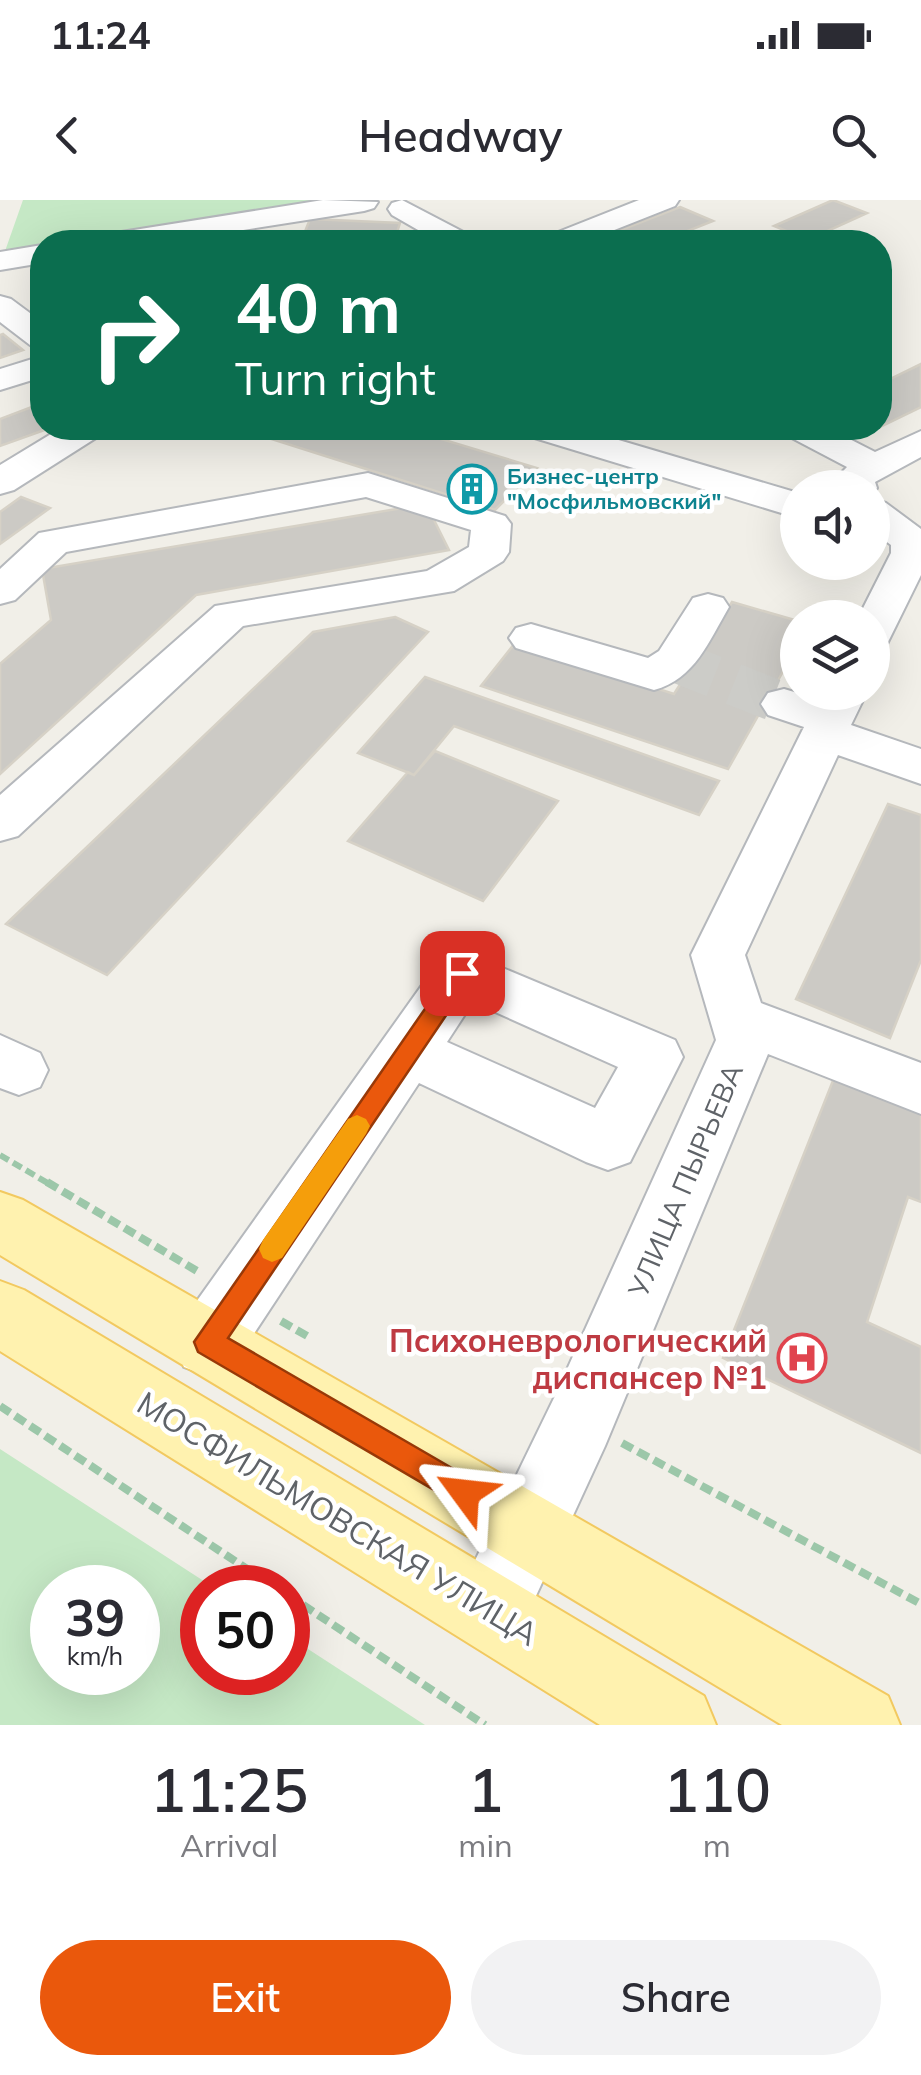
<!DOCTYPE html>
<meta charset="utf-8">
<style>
body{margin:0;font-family:Mulish,sans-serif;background:#f2f2f3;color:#2b2b33;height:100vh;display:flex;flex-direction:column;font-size:38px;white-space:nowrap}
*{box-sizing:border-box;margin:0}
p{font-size:32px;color:#7c7c81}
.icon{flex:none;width:55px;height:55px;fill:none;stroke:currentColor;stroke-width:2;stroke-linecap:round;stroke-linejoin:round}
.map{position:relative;height:1525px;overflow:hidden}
.drawer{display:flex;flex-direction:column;background:#fff;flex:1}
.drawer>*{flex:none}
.guide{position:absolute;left:30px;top:30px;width:862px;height:210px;border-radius:40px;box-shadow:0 10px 40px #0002;background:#0b6e4f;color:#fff;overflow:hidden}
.tools{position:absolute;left:780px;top:270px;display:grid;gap:20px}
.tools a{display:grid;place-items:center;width:110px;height:110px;border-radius:50%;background:#fff;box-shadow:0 10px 40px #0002;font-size:50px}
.speed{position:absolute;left:30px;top:1365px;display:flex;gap:20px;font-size:50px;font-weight:700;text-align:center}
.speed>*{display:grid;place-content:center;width:130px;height:130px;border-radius:50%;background:#fff;box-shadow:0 10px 40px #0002;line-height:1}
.speed small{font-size:25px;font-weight:400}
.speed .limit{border:15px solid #d22;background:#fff;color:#111}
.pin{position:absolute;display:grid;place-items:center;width:85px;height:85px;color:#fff;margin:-42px;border-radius:20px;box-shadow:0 5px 15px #0006}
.me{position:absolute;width:110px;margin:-55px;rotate:300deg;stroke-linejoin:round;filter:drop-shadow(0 0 8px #0008)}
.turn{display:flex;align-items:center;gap:35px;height:210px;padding:0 40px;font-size:45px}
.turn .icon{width:130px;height:130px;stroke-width:2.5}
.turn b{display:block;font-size:70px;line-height:85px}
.eta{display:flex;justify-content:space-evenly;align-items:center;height:170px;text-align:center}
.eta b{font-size:60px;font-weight:600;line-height:70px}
.action{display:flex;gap:20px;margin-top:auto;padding:20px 40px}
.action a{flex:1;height:115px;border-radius:60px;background:#ea580c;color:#fff;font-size:40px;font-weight:600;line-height:115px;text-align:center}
.action a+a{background:#f2f2f3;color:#2b2b33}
.status{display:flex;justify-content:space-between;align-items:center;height:70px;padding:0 50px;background:#fff;direction:ltr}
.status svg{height:28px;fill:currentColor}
header{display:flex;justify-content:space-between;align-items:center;height:130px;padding:0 40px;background:#fff;font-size:45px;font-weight:600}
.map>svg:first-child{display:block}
.green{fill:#c5e8c5;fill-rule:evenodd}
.building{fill:#cccac5;stroke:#d6d1c6;stroke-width:2.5}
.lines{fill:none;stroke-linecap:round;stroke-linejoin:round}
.minor-tunnel{stroke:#ccccc8;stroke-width:42;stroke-dasharray:42 21;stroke-linecap:butt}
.minor-casing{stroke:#b5b8bc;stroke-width:4}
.major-casing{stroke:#f2c960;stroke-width:4}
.path-far1{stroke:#9cc7a9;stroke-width:6;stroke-dasharray:10 5;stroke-linecap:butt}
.path{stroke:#9cc7a9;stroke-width:8;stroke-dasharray:12 6;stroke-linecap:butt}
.minor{fill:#fff;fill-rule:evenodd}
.major{fill:#fff2af;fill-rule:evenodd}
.route{fill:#ea580c;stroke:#983908;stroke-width:2.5}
.slow{fill:#f59e0b}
.labels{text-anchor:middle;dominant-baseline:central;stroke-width:9;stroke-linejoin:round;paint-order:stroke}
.far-culture-label{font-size:22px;font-weight:bold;fill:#0d838f;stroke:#fff;text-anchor:start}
.street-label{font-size:28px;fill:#5f6368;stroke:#fff}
.near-health-label{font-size:32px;font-weight:bold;fill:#be3a42;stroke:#fff;text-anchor:end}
.near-street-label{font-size:32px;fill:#5f6368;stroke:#fff}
</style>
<div class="status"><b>11:24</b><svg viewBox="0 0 49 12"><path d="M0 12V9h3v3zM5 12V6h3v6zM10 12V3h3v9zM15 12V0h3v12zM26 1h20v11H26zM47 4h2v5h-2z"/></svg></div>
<header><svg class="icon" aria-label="back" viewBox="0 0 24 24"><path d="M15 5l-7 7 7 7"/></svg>Headway<svg class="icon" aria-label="search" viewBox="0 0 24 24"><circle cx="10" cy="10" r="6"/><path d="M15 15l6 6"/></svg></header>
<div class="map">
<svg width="921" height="1525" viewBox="0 0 921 1525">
<rect width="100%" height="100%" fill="#f1efe8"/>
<path class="green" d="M 23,0 L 341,0 L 76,42 L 42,42 L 42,48 L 4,54 Z
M 0,1249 L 213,1387 L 202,1388 L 202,1472 L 288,1472 L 288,1436 L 425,1525 L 0,1525 ZM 52,1388 L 138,1388 L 138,1472 L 52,1472 Z"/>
<path class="building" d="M 833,0 L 867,13 L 808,40 L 774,26 Z
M 680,7 L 713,21 L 660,42 L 590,42 Z
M 310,19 L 400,23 L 394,42 L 302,39 Z
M 3,134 L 23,150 L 0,158 L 0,135 Z
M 921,164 L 921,207 L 880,227 L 880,184 Z
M 42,203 L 42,228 L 50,228 L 0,246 L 0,219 Z
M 237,228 L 405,228 L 537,268 L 495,310 Z
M 21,297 L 50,308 L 0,344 L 0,312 Z
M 426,304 L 449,350 L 196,395 L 0,574 L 0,464 L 51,420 L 42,369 Z
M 732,402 L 798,421 L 798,445 L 728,569 L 481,486 L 515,443 L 674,494 Z
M 395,417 L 428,432 L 107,775 L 6,724 L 313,432 Z
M 425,477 L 719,581 L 699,615 L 454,526 L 414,575 L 358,553 Z
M 435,551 L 558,601 L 483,701 L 348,641 L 408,572 L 414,575 Z
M 888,604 L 921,615 L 921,760 L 890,838 L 796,799 Z
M 834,878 L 921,912 L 921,1002 L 908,997 L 867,1122 L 921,1147 L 921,1253 L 723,1158 Z"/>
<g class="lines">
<path class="minor-tunnel" d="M 675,461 L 784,504"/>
<g class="minor-casing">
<path id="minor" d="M 323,0 L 378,2 L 374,8 L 364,11 L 167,42 L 100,42 L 104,36 L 115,33 Z
M 402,0 L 471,36 L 475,42 L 439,42 L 392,15 L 388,9 L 392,3 Z
M 639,0 L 679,0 L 675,6 L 584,42 L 544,42 L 548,36 Z
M 42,45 L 42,63 L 0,70 L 0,52 Z
M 0,96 L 11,99 L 42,122 L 42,148 L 30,145 L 0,122 Z
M 42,156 L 42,177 L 0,190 L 0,169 Z
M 61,228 L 104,228 L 99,236 L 14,290 L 0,294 L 0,265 Z
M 523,228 L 578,228 L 798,293 L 798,318 L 528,236 Z
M 783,228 L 828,228 L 875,252 L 921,231 L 921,257 L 875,282 L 877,288 L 872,295 L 872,288 L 839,288 L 836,278 L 847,267 L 788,236 Z
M 368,273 L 505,316 L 511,324 L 509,352 L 503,361 L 454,391 L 243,426 L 18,636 L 0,641 L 0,595 L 215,406 L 427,371 L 469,347 L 471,330 L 366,297 L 66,352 L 15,400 L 0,404 L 0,369 L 39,333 Z
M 872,299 L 886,303 L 921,329 L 921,375 L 887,444 L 872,447 L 872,418 L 858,418 L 891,353 L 891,345 L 872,331 Z
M 708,394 L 723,398 L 729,407 C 709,441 695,479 654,490 L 516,448 L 509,438 L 516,428 L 531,424 L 648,458 L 659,451 L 693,398 Z
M 784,489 L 818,499 L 821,492 L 867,492 L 851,525 L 921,549 L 921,584 L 838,555 L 745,755 L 761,803 L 921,863 L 921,914 L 768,854 L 605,1246 L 517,1437 L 490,1449 L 463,1437 L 451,1410 L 555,1196 L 716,840 L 691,755 L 804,527 L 768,515 L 761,504 L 768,493 Z
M 462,751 L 675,840 L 683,857 L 630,962 L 608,970 L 586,962 L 419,883 L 232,1167 L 208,1176 L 184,1167 L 174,1143 L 184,1119 L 442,757 ZM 473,802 L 618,867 L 595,908 L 447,842 Z
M 0,835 L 40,853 L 48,870 L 40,887 L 19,895 L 0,888 Z"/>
</g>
<g class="major-casing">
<path id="major" d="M 0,992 L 23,1000 L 888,1496 L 900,1525 L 782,1525 L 0,1055 Z
M 0,1081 L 24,1090 L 704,1496 L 716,1525 L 600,1525 L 0,1151 Z"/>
</g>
<path class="path-far1" d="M 0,955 L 51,985"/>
<path class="path" d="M 47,982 L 197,1071
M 281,1121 L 309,1137
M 0,1206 L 276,1388
M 622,1243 L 921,1404
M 288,1395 L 485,1525"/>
<use href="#minor" class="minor"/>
<use href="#major" class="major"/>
</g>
<path class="route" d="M 462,764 L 474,773 L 470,780 L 228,1138 L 476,1282 L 480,1293 L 476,1304 L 465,1308 L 198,1152 L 194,1142 L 454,767 Z"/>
<path class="slow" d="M 357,915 L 366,919 L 370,926 L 366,934 L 282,1058 L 272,1062 L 263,1058 L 259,1049 L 263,1040 L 348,919 Z"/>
<defs>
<g id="building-ring" transform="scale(2.5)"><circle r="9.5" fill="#fff" stroke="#0f9aa8" stroke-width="1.5"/><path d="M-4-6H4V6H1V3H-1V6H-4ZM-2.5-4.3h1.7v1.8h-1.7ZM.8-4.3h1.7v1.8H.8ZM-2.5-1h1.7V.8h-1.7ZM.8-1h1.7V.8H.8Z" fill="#0f9aa8"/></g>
<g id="hospital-ring" transform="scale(2.5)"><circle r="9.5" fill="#fff" stroke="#e0444e" stroke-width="1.5"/><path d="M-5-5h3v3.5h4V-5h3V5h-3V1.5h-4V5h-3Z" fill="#e0444e"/></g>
</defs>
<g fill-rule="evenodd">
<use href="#building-ring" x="472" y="289"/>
<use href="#hospital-ring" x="802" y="1158"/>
</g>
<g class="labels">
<g class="far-culture-label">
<text x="507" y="276">Бизнес-центр<tspan x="507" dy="25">"Мосфильмовский"</tspan></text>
</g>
<g class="street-label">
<text transform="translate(685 980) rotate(-67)">УЛИЦА ПЫРЬЕВА</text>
</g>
<g class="near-health-label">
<text x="767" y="1140">Психоневрологический<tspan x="767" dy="37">диспансер №1</tspan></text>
</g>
<g class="near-street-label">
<text transform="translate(338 1318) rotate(31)">МОСФИЛЬМОВСКАЯ УЛИЦА</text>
</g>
</g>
</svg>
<div class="tools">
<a><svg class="icon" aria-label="sound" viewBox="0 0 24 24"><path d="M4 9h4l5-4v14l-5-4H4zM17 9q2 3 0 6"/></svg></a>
<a><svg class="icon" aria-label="layers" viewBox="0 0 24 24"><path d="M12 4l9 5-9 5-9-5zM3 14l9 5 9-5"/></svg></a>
</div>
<div class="speed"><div>39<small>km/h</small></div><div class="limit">50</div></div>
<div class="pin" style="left:462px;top:773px;background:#d93025"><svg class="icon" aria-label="arrive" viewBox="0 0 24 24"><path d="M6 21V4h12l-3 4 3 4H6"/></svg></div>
<svg class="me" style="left:465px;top:1293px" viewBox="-20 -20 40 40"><path d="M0-17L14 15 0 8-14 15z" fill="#ea580c" stroke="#fff" stroke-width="4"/></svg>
<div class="guide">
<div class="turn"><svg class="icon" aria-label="right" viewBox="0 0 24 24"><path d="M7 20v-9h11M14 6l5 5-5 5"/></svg><div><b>40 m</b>Turn right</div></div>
</div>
</div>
<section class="drawer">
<div class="eta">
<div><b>11:25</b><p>Arrival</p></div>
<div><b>1</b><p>min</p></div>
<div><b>110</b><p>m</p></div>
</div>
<div class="action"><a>Exit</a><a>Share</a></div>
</section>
